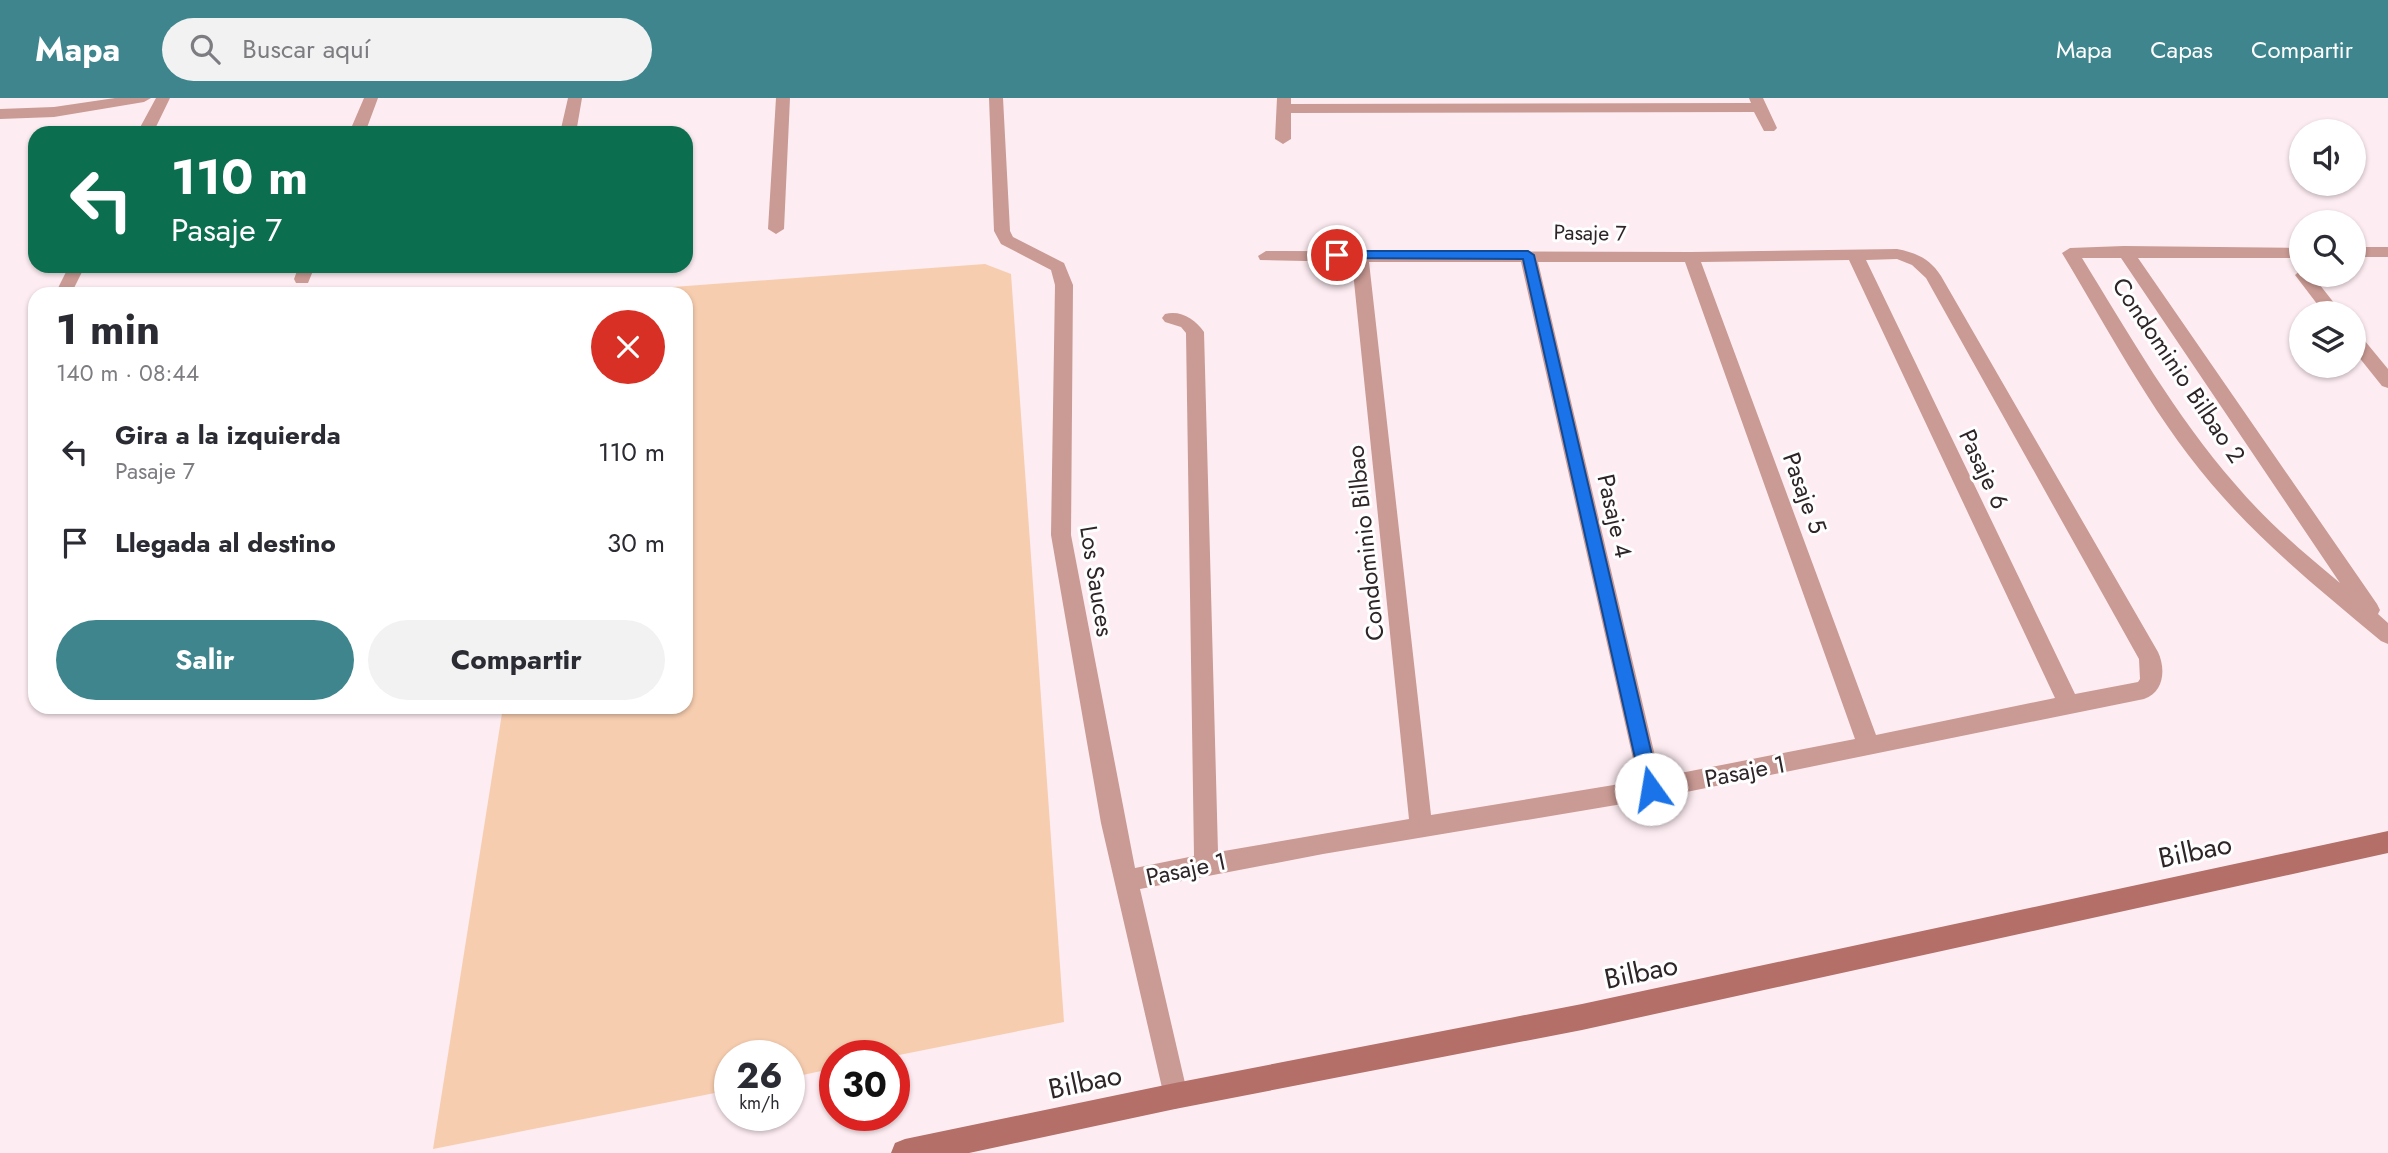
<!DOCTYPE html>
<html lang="es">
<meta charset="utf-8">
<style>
body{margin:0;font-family:Jost,sans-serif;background:#f2f2f3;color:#2b2b33;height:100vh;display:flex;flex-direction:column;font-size:26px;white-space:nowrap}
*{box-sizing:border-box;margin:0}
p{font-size:23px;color:#7c7c81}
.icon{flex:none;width:38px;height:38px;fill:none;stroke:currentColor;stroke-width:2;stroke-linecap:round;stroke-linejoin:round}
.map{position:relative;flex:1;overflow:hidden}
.details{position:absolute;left:28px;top:189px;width:665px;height:427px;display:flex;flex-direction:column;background:#fff;border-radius:21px;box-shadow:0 2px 5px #0004}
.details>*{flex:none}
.top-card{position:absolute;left:28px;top:28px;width:665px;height:147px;border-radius:21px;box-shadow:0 2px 5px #0004;background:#0b6e4f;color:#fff;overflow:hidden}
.fabs{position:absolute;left:2289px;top:21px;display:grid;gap:14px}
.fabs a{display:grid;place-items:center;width:77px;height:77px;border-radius:50%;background:#fff;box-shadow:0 2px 5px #0004;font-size:35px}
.speed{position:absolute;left:714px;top:942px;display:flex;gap:14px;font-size:35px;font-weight:700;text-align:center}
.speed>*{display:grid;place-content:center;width:91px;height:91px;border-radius:50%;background:#fff;box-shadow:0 2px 5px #0004;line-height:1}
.speed small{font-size:18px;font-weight:400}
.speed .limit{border:10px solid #d22;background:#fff;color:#111}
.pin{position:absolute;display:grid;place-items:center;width:60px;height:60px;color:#fff;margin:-30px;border:4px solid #fff;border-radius:50%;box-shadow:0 2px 7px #0007}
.me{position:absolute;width:77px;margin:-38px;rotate:347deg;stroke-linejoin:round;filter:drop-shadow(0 0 5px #0008)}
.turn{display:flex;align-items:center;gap:24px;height:147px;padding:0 28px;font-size:32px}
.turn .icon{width:91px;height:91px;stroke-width:2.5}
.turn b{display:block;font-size:49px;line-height:60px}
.round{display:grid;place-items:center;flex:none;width:74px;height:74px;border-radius:37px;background:#f2f2f3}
.overview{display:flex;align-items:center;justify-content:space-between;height:119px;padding:0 28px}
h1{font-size:42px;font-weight:700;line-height:52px}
.button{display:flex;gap:14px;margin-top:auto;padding:14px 28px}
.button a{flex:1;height:80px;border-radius:42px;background:#3e858d;color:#fff;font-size:28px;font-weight:700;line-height:80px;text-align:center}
.button a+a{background:#f2f2f3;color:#2b2b33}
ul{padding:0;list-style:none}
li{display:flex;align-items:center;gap:21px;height:91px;padding:0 28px}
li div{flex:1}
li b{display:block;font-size:26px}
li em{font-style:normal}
header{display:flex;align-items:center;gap:42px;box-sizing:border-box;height:98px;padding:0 35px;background:#3e858d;color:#fff}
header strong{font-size:33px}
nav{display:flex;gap:38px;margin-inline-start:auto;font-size:24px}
.search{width:490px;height:63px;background:#f2f2f3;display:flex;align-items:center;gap:18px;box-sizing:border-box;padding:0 24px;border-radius:38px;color:#7c7c81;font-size:26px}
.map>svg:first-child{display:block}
.green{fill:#f7cdaf}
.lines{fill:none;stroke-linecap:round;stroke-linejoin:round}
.street{fill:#ca9a94;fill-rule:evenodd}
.secondary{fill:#b36f68;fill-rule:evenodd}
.route{fill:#1a73e8;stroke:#114b97;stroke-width:2}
.labels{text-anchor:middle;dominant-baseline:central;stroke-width:6;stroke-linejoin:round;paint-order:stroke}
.far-street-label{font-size:21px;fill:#2d2527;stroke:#fefefe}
.street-label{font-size:24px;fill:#2d2527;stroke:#fefefe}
.near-street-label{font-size:28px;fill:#2d2527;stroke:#fefefe}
</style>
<header>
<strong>Mapa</strong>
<div class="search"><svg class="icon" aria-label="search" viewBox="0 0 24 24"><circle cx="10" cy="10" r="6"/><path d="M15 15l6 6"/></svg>Buscar aquí</div>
<nav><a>Mapa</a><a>Capas</a><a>Compartir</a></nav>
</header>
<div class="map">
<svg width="2388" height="1055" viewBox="0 0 2388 1055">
<rect width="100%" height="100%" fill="#fdecf1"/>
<path class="green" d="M 985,166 L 1011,176 L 1064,924 L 894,958 L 835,957 L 835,970 L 789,980 L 789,957 L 730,957 L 730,992 L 433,1051 L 503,609 L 686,609 L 686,196 L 578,196 Z"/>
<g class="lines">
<path class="street" d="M 115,0 L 151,0 L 144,4 L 54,19 L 0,21 L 0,11 L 54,9 Z
M 156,0 L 170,0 L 153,35 L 137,35 Z
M 364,0 L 378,0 L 365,35 L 349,35 Z
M 568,0 L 582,0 L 576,35 L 560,35 Z
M 776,0 L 790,0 L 784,131 L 776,136 L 768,131 Z
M 989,0 L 1003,0 L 1010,133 L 1013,139 L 1064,165 L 1073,187 L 1071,437 L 1135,770 L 1194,758 L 1186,235 L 1181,229 L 1165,224 L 1162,220 L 1165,216 C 1181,212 1195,221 1204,234 L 1218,754 L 1409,721 L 1352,164 L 1260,162 L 1258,158 L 1266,153 L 1691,154 L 1897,151 C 1917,155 1930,161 1941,178 L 2158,554 C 2166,571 2164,594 2144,601 L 1652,701 L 1323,756 L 1140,791 L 1188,998 L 1184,1007 L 1175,1011 L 1166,1007 L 1101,725 L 1051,437 L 1055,187 L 1051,172 L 1001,146 L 994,133 ZM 1897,161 L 1912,167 L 1926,180 L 2139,561 L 2140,581 L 2138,584 L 2075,596 L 1866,162 ZM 1849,162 L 2055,600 L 1876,637 L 1701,164 ZM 1369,164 L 1521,164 L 1638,683 L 1431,717 ZM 1538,164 L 1685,164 L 1855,641 L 1660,679 Z
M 1277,0 L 1291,0 L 1291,6 L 1751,5 L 1749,0 L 1763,0 L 1777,30 L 1774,33 L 1764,33 L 1754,14 L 1291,15 L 1291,41 L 1283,46 L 1275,41 Z
M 2124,148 L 2301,150 L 2301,160 L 2138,160 L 2377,506 L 2380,512 L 2378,516 L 2388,525 L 2388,546 L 2381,543 C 2326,497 2271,453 2223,399 C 2158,327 2112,238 2062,155 L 2070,150 ZM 2082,160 L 2121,160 L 2340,485 C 2303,454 2266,423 2235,386 C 2175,317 2130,238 2082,160 Z
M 2354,149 L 2388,149 L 2388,159 L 2354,159 Z
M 69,168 L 85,168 L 71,196 L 55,196 Z
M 299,168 L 315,168 L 308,185 L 296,185 L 294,181 Z
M 2301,172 L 2301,177 L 2312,177 L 2342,215 L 2324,215 L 2295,177 Z
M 2354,235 L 2360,237 L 2388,271 L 2388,290 L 2382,288 L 2354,253 Z"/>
<path class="secondary" d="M 2388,733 L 2388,755 L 1582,932 L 1175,1011 L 969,1055 L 891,1055 L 895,1045 L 905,1041 L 1175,985 L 1582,906 Z"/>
</g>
<path class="route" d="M 1337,153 L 1528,153 L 1534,157 L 1660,691 L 1657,696 L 1651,698 L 1645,696 L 1642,691 L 1523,161 L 1332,160 L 1332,154 Z"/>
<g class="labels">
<g class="far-street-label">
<text transform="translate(1590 135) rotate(1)">Pasaje 7</text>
</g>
<g class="street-label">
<text transform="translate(2179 272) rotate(56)">Condominio Bilbao 2</text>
<text transform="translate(1984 371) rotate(65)">Pasaje 6</text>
<text transform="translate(1805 395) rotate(70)">Pasaje 5</text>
<text transform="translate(1615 418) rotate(77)">Pasaje 4</text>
<text transform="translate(1365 445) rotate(-96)">Condominio Bilbao</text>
<text transform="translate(1097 483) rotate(81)">Los Sauces</text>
<text transform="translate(1745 673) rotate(-11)">Pasaje 1</text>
<text transform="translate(1186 771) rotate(-12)">Pasaje 1</text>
</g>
<g class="near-street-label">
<text transform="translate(2195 753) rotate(-12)">Bilbao</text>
<text transform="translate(1641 874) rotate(-12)">Bilbao</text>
<text transform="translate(1085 984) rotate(-12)">Bilbao</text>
</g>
</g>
</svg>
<div class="fabs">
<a><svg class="icon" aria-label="sound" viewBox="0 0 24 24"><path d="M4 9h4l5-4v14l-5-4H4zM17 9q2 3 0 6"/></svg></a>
<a><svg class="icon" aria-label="search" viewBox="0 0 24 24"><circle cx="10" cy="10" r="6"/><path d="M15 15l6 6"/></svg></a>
<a><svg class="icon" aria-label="layers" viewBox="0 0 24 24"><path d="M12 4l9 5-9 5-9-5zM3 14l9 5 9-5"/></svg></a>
</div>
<div class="speed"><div>26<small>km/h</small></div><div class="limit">30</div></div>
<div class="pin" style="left:1337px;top:157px;background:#d93025"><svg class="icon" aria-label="arrive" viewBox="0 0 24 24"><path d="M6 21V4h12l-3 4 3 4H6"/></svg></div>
<svg class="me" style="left:1651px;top:691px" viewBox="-20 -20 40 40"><circle r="19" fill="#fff"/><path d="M0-13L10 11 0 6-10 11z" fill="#1a73e8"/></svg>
<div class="top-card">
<div class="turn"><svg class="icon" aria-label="left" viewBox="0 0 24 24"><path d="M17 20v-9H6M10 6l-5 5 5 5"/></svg><div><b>110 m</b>Pasaje 7</div></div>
</div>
<section class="details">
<div class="overview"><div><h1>1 min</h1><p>140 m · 08:44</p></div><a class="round" style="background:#d93025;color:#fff"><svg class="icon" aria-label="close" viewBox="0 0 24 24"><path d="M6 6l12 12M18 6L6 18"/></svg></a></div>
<ul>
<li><svg class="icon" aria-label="left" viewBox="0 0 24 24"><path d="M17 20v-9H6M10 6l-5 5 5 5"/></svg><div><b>Gira a la izquierda</b><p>Pasaje 7</p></div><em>110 m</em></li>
<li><svg class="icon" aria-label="arrive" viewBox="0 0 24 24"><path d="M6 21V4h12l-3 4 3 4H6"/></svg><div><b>Llegada al destino</b></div><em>30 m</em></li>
</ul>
<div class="button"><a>Salir</a><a>Compartir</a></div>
</section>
</div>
